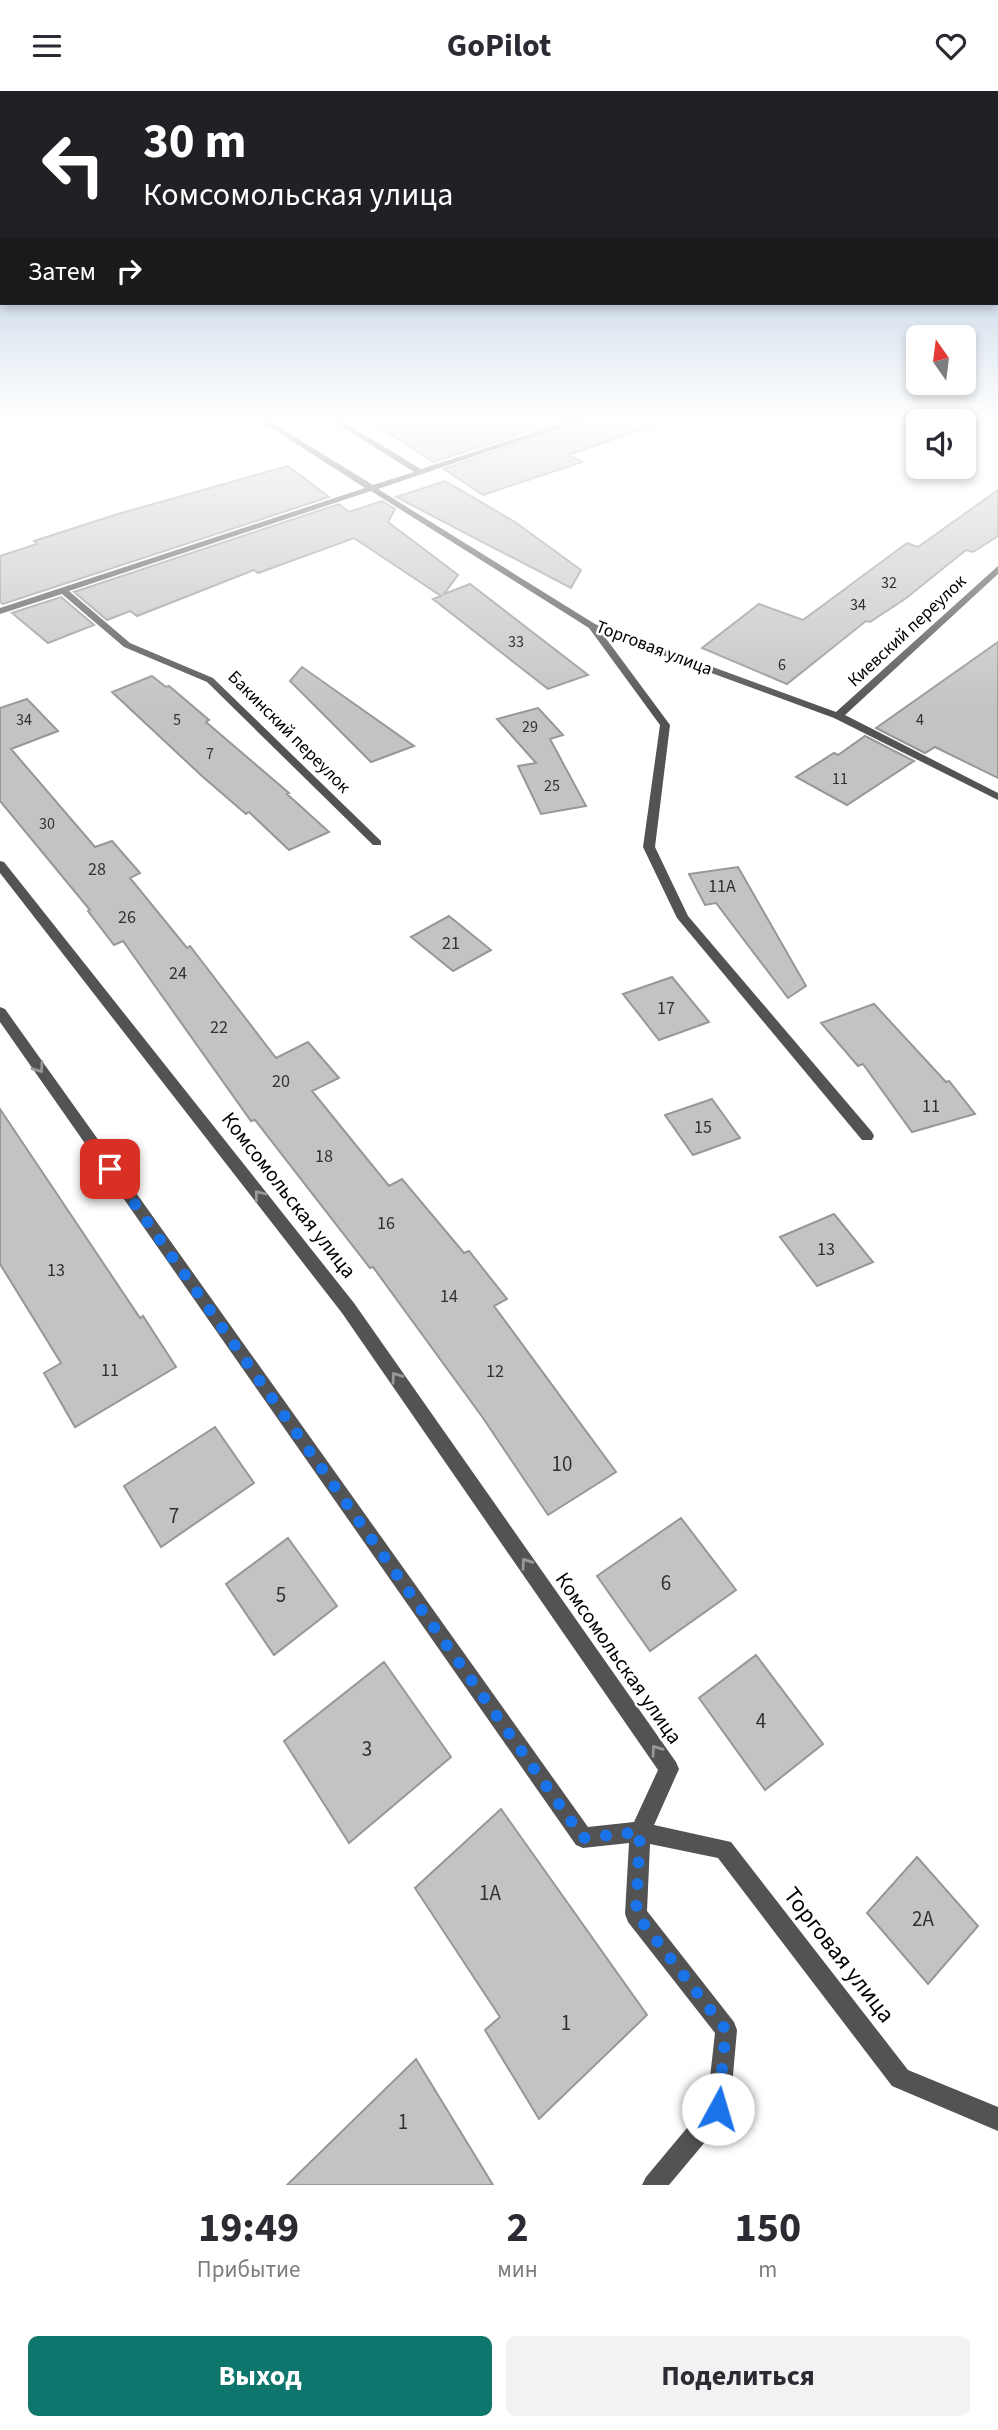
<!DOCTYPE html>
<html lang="ru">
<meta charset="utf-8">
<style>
body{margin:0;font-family:"Source Sans 3",sans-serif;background:#f2f2f3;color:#2b2b33;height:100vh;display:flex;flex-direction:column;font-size:26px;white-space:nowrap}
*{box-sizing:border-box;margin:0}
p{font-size:23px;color:#7c7c81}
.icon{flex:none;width:38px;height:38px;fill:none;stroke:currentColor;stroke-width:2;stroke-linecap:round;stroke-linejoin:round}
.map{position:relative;height:2094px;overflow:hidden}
.panel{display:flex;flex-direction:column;background:#fff;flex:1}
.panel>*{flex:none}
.hud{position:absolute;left:0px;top:0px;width:999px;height:214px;box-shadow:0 4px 10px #0003;background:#202124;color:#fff;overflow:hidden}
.needle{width:46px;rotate:346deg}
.fabs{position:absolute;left:906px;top:234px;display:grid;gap:14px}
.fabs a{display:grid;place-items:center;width:70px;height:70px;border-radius:10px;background:#fff;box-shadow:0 4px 10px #0003;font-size:35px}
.pin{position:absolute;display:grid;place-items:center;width:60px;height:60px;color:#fff;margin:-30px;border-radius:14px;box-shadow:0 4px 10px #0006}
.me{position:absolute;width:77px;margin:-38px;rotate:6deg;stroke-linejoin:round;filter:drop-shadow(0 0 5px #0008)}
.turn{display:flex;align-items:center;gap:24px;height:147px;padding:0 28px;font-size:32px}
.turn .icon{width:91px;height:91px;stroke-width:2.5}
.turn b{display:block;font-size:49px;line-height:60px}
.then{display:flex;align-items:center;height:66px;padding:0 28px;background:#0003;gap:14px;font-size:26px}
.eta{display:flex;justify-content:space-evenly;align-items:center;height:119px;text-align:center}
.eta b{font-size:42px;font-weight:700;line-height:49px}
.action{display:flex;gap:14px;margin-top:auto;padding:14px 28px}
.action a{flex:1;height:80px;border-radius:10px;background:#0f766e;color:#fff;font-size:28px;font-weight:700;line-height:80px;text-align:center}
.action a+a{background:#f2f2f3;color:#2b2b33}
header{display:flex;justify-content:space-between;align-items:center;height:91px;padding:0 28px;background:#fff;font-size:32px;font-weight:700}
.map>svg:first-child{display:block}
.building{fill:#c3c3c3;stroke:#979797;stroke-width:2}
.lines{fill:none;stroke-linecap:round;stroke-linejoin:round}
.minor{fill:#535353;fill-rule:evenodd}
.oneway{stroke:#989898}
.route{stroke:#1a73e8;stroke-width:12;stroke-dasharray:0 21.6}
.labels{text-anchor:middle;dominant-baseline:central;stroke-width:5;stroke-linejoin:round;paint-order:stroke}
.far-number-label{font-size:16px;fill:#313131}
.far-street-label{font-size:18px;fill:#000;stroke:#fff}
.number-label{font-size:18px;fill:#313131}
.street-label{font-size:21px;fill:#000;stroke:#fff}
.near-number-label{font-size:21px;fill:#313131}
.near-street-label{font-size:24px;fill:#000;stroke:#fff}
</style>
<header><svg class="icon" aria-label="menu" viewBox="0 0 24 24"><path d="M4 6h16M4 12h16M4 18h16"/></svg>GoPilot<svg class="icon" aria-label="heart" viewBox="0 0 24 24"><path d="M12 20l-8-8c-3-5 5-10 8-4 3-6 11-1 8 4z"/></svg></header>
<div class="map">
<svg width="998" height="2094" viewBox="0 0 998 2094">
<rect width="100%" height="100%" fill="#fff"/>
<path class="building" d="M 366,327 L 571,327 L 433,371 Z
M 591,327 L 660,327 L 661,331 L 569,364 L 582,371 L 483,404 L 444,378 Z
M 288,375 L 329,406 L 3,513 L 0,511 L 0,465 L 37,453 L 34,450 L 118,423 Z
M 445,390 L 515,431 L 581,479 L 571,497 L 396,406 Z
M 998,399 L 998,445 L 973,461 L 966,459 L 905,508 L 870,531 L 866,530 L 787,593 L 702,557 L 759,513 L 803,529 L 907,452 L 918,456 Z
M 382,410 L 395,418 L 388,431 L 458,484 L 444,503 L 470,493 L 588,584 L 548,598 L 433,508 L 441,505 L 354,447 L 258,482 L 254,479 L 137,525 L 130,520 L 107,529 L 74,501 L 339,413 L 349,421 Z
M 61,506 L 94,534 L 48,552 L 12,522 Z
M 998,551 L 998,687 L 935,656 L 925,662 L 876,637 Z
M 302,576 L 414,655 L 371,671 L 290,590 Z
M 152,585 L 166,596 L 169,595 L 209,629 L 206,631 L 289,702 L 287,703 L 329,741 L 289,759 L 249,721 L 246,723 L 203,686 L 112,601 Z
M 27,608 L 58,640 L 11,658 L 95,756 L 112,750 L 140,782 L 130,787 L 187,857 L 190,855 L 276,967 L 308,951 L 339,987 L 312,1000 L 389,1095 L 402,1088 L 464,1162 L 469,1160 L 507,1208 L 494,1215 L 616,1381 L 548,1424 L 483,1327 L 373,1176 L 370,1177 L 255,1029 L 251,1030 L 123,850 L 114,854 L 88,820 L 90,819 L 0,710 L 0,617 Z
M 538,617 L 563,644 L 550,648 L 586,715 L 541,723 L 518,675 L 536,672 L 497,628 Z
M 865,645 L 914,670 L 847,714 L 796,686 L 834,662 L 838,664 Z
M 738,776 L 806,895 L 788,907 L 716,812 L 705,814 L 689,783 Z
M 449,825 L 491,859 L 453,880 L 411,846 Z
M 672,886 L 709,931 L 659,949 L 623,903 Z
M 874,913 L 946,991 L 949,990 L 975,1023 L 912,1041 L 863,973 L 858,975 L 821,932 Z
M 712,1008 L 740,1047 L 693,1064 L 665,1024 Z
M 0,1018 L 140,1227 L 143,1225 L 176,1276 L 75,1336 L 44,1282 L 61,1272 L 0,1173 Z
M 834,1123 L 873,1171 L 817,1195 L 780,1146 Z
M 215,1336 L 254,1392 L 161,1456 L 124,1395 Z
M 681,1427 L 736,1499 L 650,1560 L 597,1485 Z
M 288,1447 L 337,1515 L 274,1564 L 226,1493 Z
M 756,1564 L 823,1653 L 765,1699 L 699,1607 Z
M 384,1571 L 451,1666 L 349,1752 L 284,1650 Z
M 501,1718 L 647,1924 L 539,2028 L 485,1939 L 500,1926 L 415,1797 Z
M 917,1766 L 978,1835 L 928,1893 L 867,1822 Z
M 416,1968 L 493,2094 L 287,2094 Z"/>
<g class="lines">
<path class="minor" d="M 256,327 L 264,327 L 373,394 L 414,381 L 328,327 L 336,327 L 421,378 L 579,327 L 588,327 L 378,398 L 595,533 L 836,621 L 998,475 L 998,483 L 845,624 L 998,702 L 998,709 L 834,627 L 602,542 L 670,634 L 655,756 L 688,825 L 872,1041 L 874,1045 L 872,1049 L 862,1049 L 677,827 L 643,756 L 660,634 L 589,537 L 371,400 L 69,500 L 130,552 L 213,587 L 381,750 L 381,754 L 373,754 L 207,591 L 124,556 L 62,503 L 0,523 L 0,517 L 365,397 Z
M 0,770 L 4,771 L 354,1212 L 676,1671 L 679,1678 L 654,1734 L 731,1751 L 908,1979 L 998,2016 L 998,2040 L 892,1995 L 718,1767 L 650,1753 L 647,1820 L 734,1931 L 737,1939 L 730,2018 L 726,2026 L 669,2094 L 642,2094 L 646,2086 L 707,2013 L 715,1942 L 628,1831 L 625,1823 L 629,1752 L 583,1757 L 576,1754 L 0,931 L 0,916 L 5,918 L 588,1736 L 634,1731 L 658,1679 L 342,1222 L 0,782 Z"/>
</g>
<defs><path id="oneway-chevron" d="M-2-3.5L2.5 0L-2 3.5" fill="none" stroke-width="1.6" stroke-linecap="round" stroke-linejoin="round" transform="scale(1.75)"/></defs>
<g class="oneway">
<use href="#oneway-chevron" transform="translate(39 977) rotate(55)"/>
<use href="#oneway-chevron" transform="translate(259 1104) rotate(-128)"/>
<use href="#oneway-chevron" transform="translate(396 1286) rotate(-125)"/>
<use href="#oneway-chevron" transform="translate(526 1472) rotate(-125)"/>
<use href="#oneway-chevron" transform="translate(656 1659) rotate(-125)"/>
</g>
<linearGradient id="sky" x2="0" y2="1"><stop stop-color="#8baccc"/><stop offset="0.53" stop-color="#fff"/><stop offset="1" stop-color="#fff" stop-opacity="0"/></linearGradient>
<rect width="998" height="620" fill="url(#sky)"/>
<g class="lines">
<path class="route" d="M 110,1078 L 583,1747 L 640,1741 L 636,1823 L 726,1939 L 718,2018"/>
</g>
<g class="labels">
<g class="far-number-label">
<text x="889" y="492">32</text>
<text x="858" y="514">34</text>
<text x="516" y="551">33</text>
<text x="782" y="574">6</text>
<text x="24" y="629">34</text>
<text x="177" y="629">5</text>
<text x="920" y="629">4</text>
<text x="530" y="636">29</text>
<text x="210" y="663">7</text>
<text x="840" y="688">11</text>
<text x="552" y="695">25</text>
<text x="47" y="733">30</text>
</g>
<g class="far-street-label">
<text transform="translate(907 540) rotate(-43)">Киевский переулок</text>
<text transform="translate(654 557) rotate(21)">Торговая улица</text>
<text transform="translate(289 641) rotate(45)">Бакинский переулок</text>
</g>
<g class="number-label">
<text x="97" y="778">28</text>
<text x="722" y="795">11А</text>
<text x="127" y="826">26</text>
<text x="451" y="852">21</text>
<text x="178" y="882">24</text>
<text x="666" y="917">17</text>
<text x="219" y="936">22</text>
<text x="281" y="990">20</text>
<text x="931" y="1015">11</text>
<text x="703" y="1036">15</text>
<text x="324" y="1065">18</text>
<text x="386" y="1132">16</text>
<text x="826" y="1158">13</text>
<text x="56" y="1179">13</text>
<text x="449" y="1205">14</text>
<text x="110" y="1279">11</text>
<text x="495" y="1280">12</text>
</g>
<g class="street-label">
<text transform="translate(289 1104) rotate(52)">Комсомольская улица</text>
<text transform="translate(619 1567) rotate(55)">Комсомольская улица</text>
</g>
<g class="near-number-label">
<text x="562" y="1373">10</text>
<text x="174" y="1425">7</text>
<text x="666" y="1492">6</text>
<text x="281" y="1504">5</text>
<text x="761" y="1630">4</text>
<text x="367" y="1658">3</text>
<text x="490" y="1802">1А</text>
<text x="923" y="1828">2А</text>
<text x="566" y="1932">1</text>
<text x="403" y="2031">1</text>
</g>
<g class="near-street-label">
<text transform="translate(839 1864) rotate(52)">Торговая улица</text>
</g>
</g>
</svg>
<div class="fabs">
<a><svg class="needle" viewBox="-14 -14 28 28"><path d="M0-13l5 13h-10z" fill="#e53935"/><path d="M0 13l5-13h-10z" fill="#7c7c81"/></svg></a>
<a><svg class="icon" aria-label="sound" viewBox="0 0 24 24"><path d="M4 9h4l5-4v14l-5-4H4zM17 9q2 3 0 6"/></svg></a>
</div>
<div class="pin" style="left:110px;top:1078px;background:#d93025"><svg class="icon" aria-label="arrive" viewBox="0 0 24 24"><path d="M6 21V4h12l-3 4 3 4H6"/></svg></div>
<svg class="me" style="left:718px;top:2018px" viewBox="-20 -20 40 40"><circle r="19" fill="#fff"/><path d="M0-13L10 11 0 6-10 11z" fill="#1a73e8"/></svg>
<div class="hud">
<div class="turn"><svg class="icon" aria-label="left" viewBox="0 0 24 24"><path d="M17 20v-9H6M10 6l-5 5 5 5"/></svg><div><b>30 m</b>Комсомольская улица</div></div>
<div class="then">Затем<svg class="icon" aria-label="right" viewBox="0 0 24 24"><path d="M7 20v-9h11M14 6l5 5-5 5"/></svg></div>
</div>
</div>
<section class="panel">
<div class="eta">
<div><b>19:49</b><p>Прибытие</p></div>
<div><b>2</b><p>мин</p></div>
<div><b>150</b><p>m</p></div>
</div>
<div class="action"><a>Выход</a><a>Поделиться</a></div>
</section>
